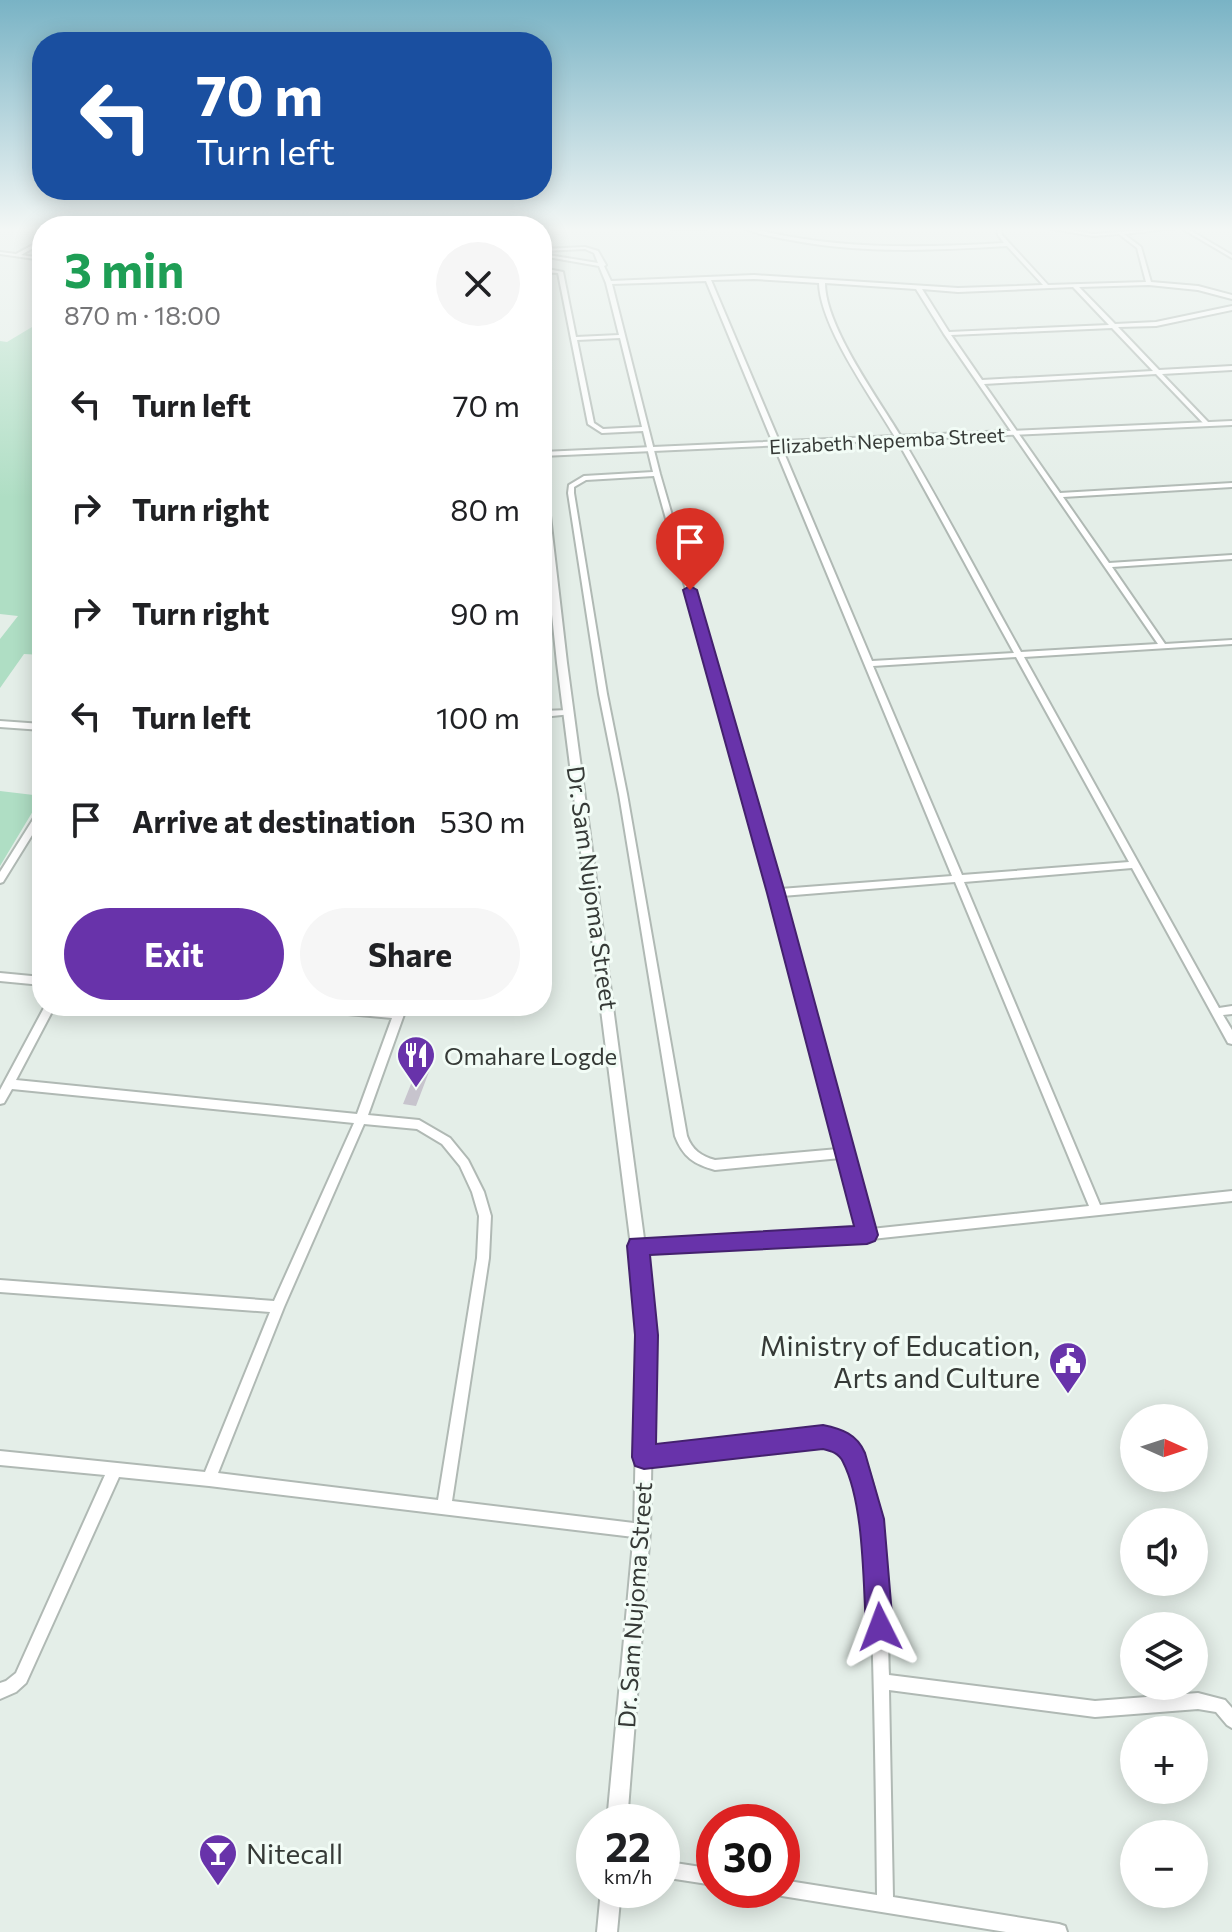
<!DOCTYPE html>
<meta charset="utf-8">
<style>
body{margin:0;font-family:Commissioner,sans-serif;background:#f6f6f6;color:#202124;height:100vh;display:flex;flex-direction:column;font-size:30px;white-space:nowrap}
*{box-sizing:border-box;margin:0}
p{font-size:26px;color:#757577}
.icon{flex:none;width:44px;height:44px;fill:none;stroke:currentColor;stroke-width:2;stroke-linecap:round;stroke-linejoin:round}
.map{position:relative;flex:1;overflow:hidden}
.drawer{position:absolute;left:32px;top:216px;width:520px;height:800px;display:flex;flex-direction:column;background:#fff;border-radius:32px;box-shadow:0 4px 20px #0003}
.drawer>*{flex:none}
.top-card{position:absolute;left:32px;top:32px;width:520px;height:168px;border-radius:32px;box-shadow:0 4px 20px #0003;background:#1a4fa0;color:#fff;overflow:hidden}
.needle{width:52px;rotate:93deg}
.buttons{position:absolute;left:1120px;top:1404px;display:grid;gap:16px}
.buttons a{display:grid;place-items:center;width:88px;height:88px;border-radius:50%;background:#fff;box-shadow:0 4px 20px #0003;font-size:40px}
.speed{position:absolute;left:576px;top:1804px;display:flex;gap:16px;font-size:40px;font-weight:700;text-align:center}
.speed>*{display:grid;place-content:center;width:104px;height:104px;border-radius:50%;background:#fff;box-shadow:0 4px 20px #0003;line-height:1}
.speed small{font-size:20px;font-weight:400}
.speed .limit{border:12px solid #d22;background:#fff;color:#111}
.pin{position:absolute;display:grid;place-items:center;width:68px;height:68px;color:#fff;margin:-82px -34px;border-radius:50% 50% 50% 0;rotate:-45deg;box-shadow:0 0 8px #0007}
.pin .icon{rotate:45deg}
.me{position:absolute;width:88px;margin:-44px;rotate:357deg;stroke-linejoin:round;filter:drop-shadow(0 0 6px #0008)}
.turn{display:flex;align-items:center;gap:28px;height:168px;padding:0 32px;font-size:36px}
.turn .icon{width:104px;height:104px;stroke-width:2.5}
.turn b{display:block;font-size:56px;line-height:68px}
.round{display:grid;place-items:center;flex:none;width:84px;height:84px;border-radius:42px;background:#f6f6f6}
.summary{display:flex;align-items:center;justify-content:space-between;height:136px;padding:0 32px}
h1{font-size:48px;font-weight:700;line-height:60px;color:#1e9e55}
.cta{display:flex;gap:16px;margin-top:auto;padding:16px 32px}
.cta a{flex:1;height:92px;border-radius:48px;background:#6833aa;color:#fff;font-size:32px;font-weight:700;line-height:92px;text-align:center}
.cta a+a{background:#f6f6f6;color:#202124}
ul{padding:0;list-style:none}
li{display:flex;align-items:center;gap:24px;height:104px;padding:0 32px}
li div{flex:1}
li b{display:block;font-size:30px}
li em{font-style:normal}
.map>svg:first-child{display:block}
.green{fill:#afdec4}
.building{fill:#c7c4cd}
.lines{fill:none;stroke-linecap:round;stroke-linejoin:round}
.minor-casing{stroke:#b0b9b4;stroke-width:4}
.tertiary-casing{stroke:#b0b9b4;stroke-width:4}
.minor{fill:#fff;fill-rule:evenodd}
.tertiary{fill:#fff;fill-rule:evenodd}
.route{fill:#6833aa;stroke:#44216e;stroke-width:2}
.labels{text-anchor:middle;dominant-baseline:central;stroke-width:6;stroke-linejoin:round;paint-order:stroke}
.far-street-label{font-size:20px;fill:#363a37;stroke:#f2fcf6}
.street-label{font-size:24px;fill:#363a37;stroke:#f2fcf6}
.poi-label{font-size:24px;fill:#363a37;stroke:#f2fcf6;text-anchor:start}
.near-poi-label{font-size:28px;fill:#363a37;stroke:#f2fcf6;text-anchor:end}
</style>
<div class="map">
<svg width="1232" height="1932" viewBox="0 0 1232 1932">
<rect width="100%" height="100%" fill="#e4eee8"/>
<path class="green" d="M 42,321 L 42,655 L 24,654 L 0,688 L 0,639 L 18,616 L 0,614 L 0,341 L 7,342 Z
M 0,791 L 42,796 L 0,866 Z"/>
<path class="building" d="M 415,1061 L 432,1064 L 416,1106 L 403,1104 L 415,1074 L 410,1073 Z"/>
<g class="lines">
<g class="minor-casing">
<path id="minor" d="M 670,228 L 708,228 L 706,229 L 672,229 Z
M 743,228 L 750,228 C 834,250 919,248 1004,243 L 998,235 L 997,228 L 1001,228 L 1002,235 L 1048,285 L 1146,282 L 1137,248 L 1119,234 L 1093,236 L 1047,228 L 1058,228 L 1093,234 L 1176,228 L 1124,234 L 1141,247 L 1151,282 L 1198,286 L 1232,295 L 1232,299 L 1198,290 L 1149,285 L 1079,287 L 1115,324 L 1156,322 L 1232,306 L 1232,310 L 1156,326 L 1118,327 L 1159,370 L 1232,366 L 1232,370 L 1162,374 L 1209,423 L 1209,425 L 1205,425 L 1156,374 L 984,384 L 1060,493 L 1232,483 L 1232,487 L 1063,497 L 1109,563 L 1232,555 L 1232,559 L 1112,567 L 1165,644 L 1232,640 L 1232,644 L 1024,657 L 1219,1008 L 1232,1006 L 1232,1014 L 1223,1015 L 1232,1030 L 1232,1044 L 1228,1043 L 1132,868 L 964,882 L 1100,1205 L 1232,1191 L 1232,1201 L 834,1243 L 638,1251 L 634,1250 L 632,1246 L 634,1242 L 638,1241 L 834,1233 L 860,1230 L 841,1158 L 715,1170 C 694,1164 683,1157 675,1136 L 619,794 L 599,694 L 568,493 L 569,485 L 584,476 L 653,472 L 643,431 L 602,433 L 588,424 L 558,273 L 542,272 L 542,268 L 563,272 L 576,337 L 619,335 L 606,283 L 599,266 L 542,256 L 542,254 L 598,263 L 594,253 L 585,249 L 542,251 L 542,249 L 585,247 L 598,251 L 606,265 L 604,266 L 611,281 L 754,275 L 958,288 L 1043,285 L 1007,246 C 937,250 866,254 796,241 C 779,238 759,235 743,228 ZM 754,279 L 819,283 C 820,328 875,402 898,442 C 938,512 975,583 1014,653 L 872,661 L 711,280 ZM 706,281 L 952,876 L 780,889 L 660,474 L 612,284 ZM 825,283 L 916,289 L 944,334 L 1158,644 L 1021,652 C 982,582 944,509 903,440 C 880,401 825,327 825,283 ZM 1073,287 L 1109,325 L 949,332 L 922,289 L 958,292 ZM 1112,328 L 1153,371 L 982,380 L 951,335 ZM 620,338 L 642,427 L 603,429 L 594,423 L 577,340 ZM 654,476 L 771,893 L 838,1149 L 715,1160 C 701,1156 692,1150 687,1136 L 627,794 L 607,694 L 574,493 L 574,487 L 586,480 ZM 1016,657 L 1129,862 L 962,875 L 873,666 ZM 955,882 L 1089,1206 L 871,1229 L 851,1155 L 853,1153 L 850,1149 L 782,896 Z
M 1181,228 L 1186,228 L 1232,255 L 1232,258 Z
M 42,240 L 42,243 L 21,255 L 42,258 L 42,260 L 0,254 L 0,252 L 16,254 Z
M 569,710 L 572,710 L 572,714 L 542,717 L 542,711 Z
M 0,721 L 42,724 L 42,730 L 0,727 Z
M 42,809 L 42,819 L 3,882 L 0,883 L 0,872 L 39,810 Z
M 0,973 L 42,977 L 42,985 L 0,981 Z
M 45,1006 L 55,1006 L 16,1080 L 357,1114 L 392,1018 L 304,1010 L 300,1009 L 299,1006 L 346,1006 L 395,1011 L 397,1006 L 407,1006 L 368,1115 L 419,1120 L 450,1138 L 468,1160 L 484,1192 L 491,1216 L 489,1258 L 452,1501 L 642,1524 L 647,1526 L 649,1531 L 647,1536 L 642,1538 L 209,1486 L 119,1477 L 26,1683 L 16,1692 L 0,1699 L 0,1683 L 6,1681 L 16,1673 L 105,1475 L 0,1465 L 0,1451 L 205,1472 L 270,1312 L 0,1292 L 0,1280 L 274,1301 L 354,1123 L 12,1089 L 4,1103 L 0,1104 L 0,1090 ZM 364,1124 L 417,1129 L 442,1144 L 460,1166 L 472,1192 L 479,1216 L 477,1258 L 438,1500 L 218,1473 L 284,1307 Z
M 823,1430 C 835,1433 848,1436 856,1446 C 889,1490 887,1619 889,1675 L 1095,1701 L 1198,1693 L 1225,1700 L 1232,1708 L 1232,1728 L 1227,1725 L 1216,1712 L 1198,1709 L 1095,1717 L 889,1690 L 893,1897 L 1059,1924 L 1065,1926 L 1067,1932 L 1006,1932 L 782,1896 L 776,1894 L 775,1890 L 782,1890 L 782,1880 L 877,1895 C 876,1805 875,1716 872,1626 C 871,1581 871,1498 848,1459 C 842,1449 834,1446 823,1444 L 644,1464 L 639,1462 L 637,1457 L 639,1452 L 644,1450 Z
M 662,1861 L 714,1869 L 714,1885 L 662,1877 Z"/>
</g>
<g class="tertiary-casing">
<path id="tertiary" d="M 1232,421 L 1232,425 L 542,456 L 542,452 Z
M 542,479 L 546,481 L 567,663 L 645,1246 L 654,1335 L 650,1531 L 627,1822 L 607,1822 L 634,1531 L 638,1335 L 631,1246 L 557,663 L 542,518 Z
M 601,1890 L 621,1890 L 617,1932 L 597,1932 Z"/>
</g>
<use href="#minor" class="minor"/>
<use href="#tertiary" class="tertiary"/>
</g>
<linearGradient id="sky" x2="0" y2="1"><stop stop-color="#79b3c5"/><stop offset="0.46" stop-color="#f3f7f5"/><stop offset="1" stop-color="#f3f7f5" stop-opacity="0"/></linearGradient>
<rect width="1232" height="498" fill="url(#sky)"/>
<path class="route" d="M 690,586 L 697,590 L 785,893 L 878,1235 L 875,1241 L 867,1244 L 650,1255 L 658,1335 L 656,1444 L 823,1425 C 842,1429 857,1434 865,1453 L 884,1519 L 893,1627 L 889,1636 L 880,1640 L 870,1636 L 866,1627 C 863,1580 864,1503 843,1462 C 839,1453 831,1451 823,1449 L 644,1469 L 635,1466 L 632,1457 L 635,1335 L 627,1246 L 630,1239 L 854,1226 L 767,893 L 683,590 Z"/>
<defs>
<g id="restaurant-pin" transform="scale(2)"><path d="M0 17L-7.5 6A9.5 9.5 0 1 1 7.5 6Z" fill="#6833aa" stroke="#f2fcf6"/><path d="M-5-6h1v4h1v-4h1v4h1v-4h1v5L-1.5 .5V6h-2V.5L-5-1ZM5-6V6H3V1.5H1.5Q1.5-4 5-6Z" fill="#fff"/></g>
<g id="civic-pin" transform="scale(2)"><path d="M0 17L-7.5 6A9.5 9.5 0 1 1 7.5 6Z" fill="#6833aa" stroke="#f2fcf6"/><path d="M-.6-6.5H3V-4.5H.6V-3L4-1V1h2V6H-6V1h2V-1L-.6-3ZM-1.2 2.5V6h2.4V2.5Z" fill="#fff"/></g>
<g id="bar-pin" transform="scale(2)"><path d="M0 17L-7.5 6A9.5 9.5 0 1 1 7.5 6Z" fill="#6833aa" stroke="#f2fcf6"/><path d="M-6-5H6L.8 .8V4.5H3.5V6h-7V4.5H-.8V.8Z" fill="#fff"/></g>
</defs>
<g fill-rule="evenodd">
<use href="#restaurant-pin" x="416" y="1055"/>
<use href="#civic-pin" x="1068" y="1361"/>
<use href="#bar-pin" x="218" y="1853"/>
</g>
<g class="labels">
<g class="far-street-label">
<text transform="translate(887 440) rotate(-3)">Elizabeth Nepemba Street</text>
</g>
<g class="street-label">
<text transform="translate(593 888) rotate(82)">Dr. Sam Nujoma Street</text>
<text transform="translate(634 1605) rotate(-86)">Dr. Sam Nujoma Street</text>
</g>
<g class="poi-label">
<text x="444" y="1055">Omahare Logde</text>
</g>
<g class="near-poi-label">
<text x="1040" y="1345">Ministry of Education,<tspan x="1040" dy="32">Arts and Culture</tspan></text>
<text x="246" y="1853" text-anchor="start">Nitecall</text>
</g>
</g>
</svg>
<div class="buttons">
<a><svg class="needle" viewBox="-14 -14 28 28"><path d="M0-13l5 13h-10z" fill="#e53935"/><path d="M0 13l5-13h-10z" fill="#757577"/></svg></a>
<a><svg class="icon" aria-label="sound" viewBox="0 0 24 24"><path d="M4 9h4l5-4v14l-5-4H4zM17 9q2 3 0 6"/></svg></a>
<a><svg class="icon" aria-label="layers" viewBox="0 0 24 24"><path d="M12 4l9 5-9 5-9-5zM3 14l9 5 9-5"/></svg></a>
<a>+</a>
<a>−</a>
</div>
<div class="speed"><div>22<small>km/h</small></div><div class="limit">30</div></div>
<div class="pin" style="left:690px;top:590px;background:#d93025"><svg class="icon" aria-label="arrive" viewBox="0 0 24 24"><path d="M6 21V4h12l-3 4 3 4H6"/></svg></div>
<svg class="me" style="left:880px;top:1627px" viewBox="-20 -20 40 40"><path d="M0-17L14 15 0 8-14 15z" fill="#6833aa" stroke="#fff" stroke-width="4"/></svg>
<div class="top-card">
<div class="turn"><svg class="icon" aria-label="left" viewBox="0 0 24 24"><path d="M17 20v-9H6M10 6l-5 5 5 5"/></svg><div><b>70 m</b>Turn left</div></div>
</div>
<section class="drawer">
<div class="summary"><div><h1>3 min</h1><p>870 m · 18:00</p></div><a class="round"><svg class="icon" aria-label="close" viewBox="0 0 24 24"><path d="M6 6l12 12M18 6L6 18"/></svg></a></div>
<ul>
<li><svg class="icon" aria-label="left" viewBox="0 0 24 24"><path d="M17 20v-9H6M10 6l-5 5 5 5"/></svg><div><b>Turn left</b></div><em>70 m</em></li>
<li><svg class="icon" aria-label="right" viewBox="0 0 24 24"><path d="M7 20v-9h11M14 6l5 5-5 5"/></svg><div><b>Turn right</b></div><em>80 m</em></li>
<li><svg class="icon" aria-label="right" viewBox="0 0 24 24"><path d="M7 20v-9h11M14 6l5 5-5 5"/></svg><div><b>Turn right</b></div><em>90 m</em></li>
<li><svg class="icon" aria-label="left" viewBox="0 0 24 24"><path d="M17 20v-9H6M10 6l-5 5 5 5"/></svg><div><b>Turn left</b></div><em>100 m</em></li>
<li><svg class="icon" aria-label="arrive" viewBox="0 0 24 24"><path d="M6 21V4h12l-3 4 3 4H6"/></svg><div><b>Arrive at destination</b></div><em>530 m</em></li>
</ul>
<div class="cta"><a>Exit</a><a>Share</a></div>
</section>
</div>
